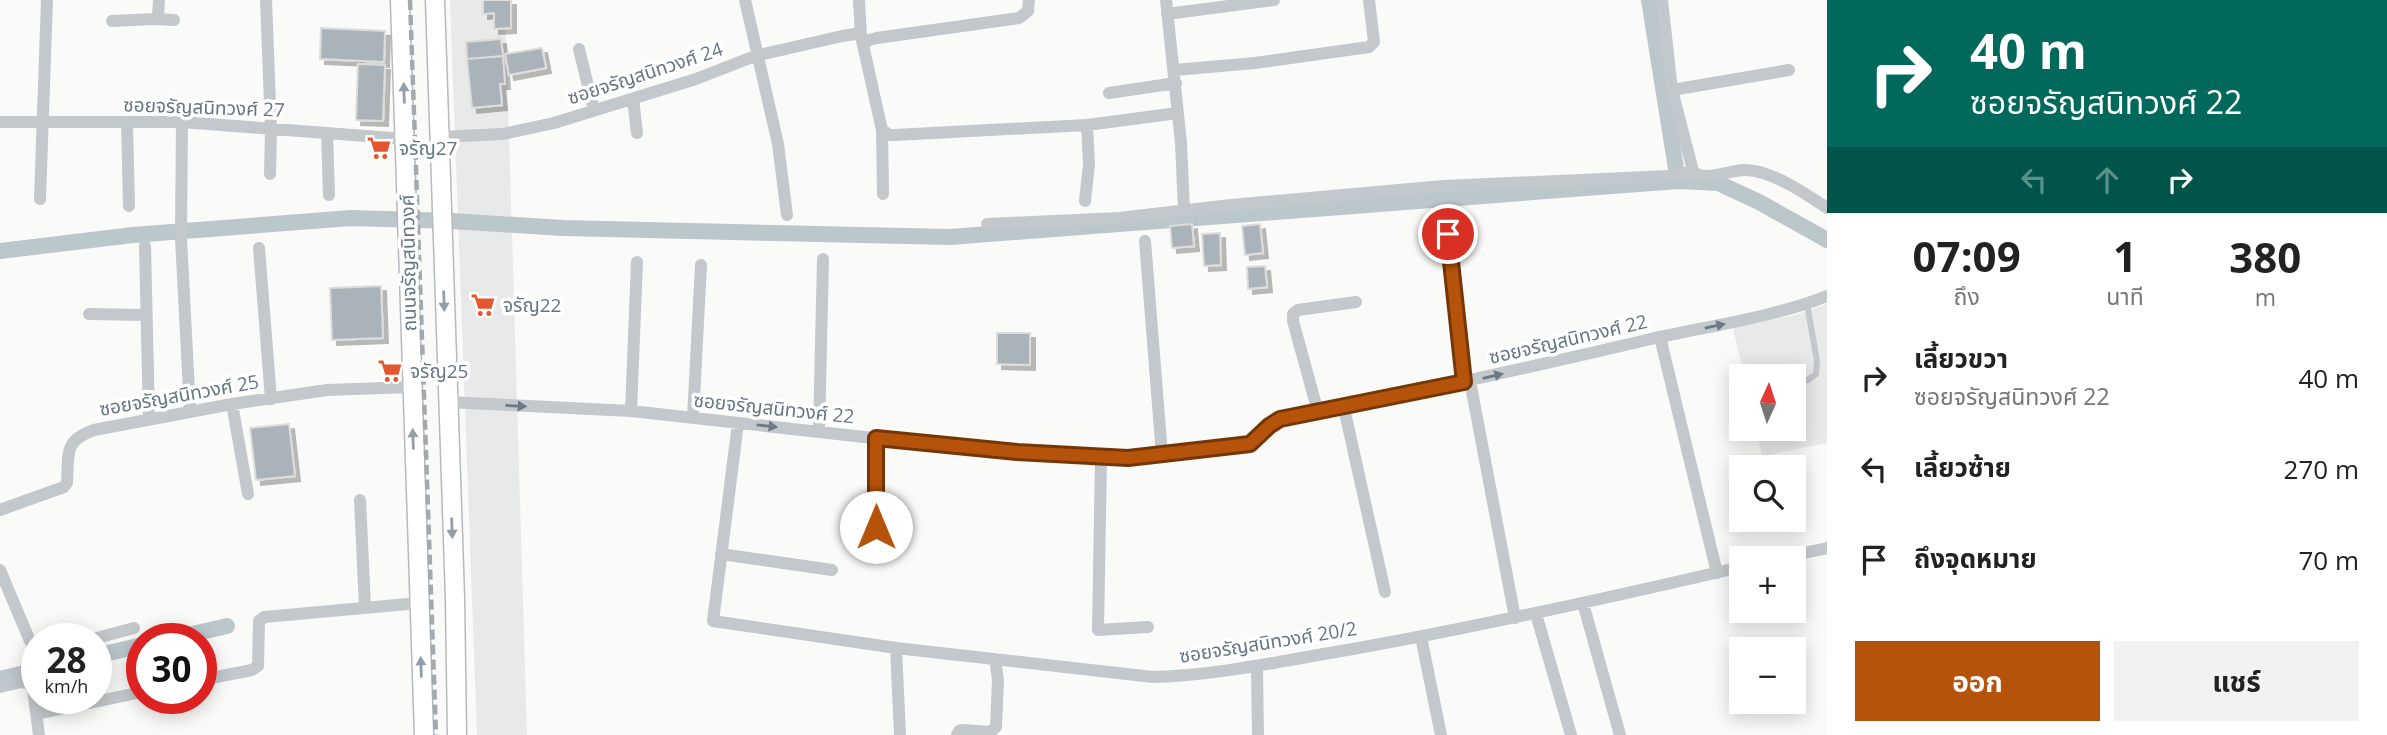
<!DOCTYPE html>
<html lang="th">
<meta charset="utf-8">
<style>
body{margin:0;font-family:"Open Sans","Noto Sans Thai",sans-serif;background:#f2f2f2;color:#222;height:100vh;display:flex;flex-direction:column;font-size:26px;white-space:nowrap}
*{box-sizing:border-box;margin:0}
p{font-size:23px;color:#767676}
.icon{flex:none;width:38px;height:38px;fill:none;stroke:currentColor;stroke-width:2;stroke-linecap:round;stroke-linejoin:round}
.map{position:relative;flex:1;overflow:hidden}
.details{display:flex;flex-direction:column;background:#fff;width:560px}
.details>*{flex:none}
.top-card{background:#00695c;color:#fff;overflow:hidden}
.needle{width:46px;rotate:3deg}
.buttons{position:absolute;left:1729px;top:364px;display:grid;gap:14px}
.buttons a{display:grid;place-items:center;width:77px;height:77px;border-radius:0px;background:#fff;box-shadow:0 4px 18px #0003;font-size:35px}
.speed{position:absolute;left:21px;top:623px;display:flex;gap:14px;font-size:35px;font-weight:700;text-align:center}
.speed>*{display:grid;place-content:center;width:91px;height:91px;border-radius:50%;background:#fff;box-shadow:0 4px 18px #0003;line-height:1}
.speed small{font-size:18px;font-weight:400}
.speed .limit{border:10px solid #d22;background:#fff;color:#111}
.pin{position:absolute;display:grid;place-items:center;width:60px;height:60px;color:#fff;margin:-30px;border:4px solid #fff;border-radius:50%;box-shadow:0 2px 7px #0007}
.me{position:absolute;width:77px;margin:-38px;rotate:0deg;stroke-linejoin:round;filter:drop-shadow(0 0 5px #0008)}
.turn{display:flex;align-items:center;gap:24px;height:147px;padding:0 28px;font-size:32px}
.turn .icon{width:91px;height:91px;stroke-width:2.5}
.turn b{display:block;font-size:49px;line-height:60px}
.lanes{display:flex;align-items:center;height:66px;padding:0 28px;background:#0003;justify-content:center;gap:35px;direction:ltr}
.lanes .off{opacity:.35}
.eta{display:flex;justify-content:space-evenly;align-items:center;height:119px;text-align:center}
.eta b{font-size:42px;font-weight:700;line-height:49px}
.action{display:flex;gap:14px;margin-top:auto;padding:14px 28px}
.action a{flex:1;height:80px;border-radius:0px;background:#b45309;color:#fff;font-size:28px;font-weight:700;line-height:80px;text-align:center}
.action a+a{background:#f2f2f2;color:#222}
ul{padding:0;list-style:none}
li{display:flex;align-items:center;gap:21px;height:91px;padding:0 28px}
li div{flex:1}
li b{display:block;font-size:26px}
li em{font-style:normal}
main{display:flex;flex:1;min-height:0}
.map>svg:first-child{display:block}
.built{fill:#e8e9e9}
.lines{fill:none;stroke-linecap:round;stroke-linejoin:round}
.canal{stroke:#bbc7cb;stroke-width:16}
.building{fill:#aab3b9;stroke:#dcdcda;stroke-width:2;filter:url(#shadow)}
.primary-casing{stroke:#b5babe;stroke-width:21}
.lane{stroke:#c3c8cc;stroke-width:6}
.street{stroke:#c3c8cc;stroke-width:12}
.primary{stroke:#fff;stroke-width:18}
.rail{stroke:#a2aab0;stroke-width:4.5;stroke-dasharray:10 5;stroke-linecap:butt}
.oneway{fill:#939fa8}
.oneway2{fill:#6a7a87}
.route-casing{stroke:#753606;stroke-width:18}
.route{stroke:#b45309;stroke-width:12}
.labels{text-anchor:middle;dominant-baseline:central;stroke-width:7;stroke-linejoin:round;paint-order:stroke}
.street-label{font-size:19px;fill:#657683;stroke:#fff}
.poi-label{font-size:19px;fill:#657683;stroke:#fff;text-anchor:start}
</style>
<main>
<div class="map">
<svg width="1827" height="735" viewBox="0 0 1827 735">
<defs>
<filter id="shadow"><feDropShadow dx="5" dy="5" stdDeviation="0" flood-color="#0004"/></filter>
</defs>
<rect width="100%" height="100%" fill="#fafaf8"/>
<path class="built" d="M 450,0 L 505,0 L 527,735 L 477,735 Z
M 1827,304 L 1827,443 L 1762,456 L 1756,429 L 1794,429 L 1794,376 L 1744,376 L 1733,328 L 1795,315 Z"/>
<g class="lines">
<path class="canal" d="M 1649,0 L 1678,181
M 0,251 L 133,235 L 351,218 L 452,221 L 563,228 L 950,237 L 1678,181 L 1718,183 L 1759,202 L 1827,240
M 171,639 L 227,626
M 96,656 L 142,645
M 0,679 L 37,670"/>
</g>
<path class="building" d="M 483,0 L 511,0 L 511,28 L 494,29 L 494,13 L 483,14 Z
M 321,28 L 385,31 L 384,62 L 320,59 Z
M 501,39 L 503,56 L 467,59 L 466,42 Z
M 542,48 L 546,68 L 509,75 L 505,54 Z
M 503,56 L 505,84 L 500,84 L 502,105 L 472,108 L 467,59 Z
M 358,64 L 385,65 L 383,121 L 356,120 Z
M 1192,224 L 1194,246 L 1172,248 L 1170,226 Z
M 1260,224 L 1263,253 L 1245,255 L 1242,226 Z
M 1220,233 L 1221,265 L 1204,266 L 1202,234 Z
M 1265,266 L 1267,287 L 1248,289 L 1247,267 Z
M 381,286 L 383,338 L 332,340 L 330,288 Z
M 997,333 L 1030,333 L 1030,365 L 997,364 Z
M 289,424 L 295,476 L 256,480 L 250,428 Z"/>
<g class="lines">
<g class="primary-casing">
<path id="primary" d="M 400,0 L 424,735
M 435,0 L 455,598 L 457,735"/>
</g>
<path class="lane" d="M 1794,382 L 1808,380 L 1816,374 L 1817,361 L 1807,304"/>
<path class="street" d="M 266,0 L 271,129 L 270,174
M 745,0 L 778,144 L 787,215
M 859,0 L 861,36 L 882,130 L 883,194
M 1166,0 L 1181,143 L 1184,210
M 1662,0 L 1672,90 L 1693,171 C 1704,183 1731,169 1746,170 C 1773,171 1806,194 1827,208
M 1167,14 L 1274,0
M 155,19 L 174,20
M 112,21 L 155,19 L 158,16 L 159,0
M 863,45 L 869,40 L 877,38 L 1019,18 L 1028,11 L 1029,0
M 579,49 L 594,110
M 1175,70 L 1255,63 L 1369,47 L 1374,42 L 1369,0
M 1672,90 L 1789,70
M 1109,93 L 1176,83
M 633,99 L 637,133
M 0,122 L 182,122 L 405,139
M 182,122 L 181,238 L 190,411
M 127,123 L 129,206
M 882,130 L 889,135 L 895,135 L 1087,125 L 1178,113
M 327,133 L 329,195
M 439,137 L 503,134 L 554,123 L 696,79 L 755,56 L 842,36 L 855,34 L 861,36
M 40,199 L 47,0
M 1085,201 L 1089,164 L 1087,125
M 1445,207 L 1464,382
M 987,224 L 1119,218 L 1231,205 L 1443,186 L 1669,176 L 1693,171
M 1145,241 L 1162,455
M 145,246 L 149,418
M 259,248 L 271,399
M 89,314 L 146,315
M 1660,337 L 1717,573
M 1470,381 L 1515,618
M 448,402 L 631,411 L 945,446 L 1101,458 L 1162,455 L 1250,444 L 1269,426 L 1280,420 C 1404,395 1528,368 1651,339 C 1709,326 1771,318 1827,296
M 232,404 L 248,494
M 1344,408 L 1385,592
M 631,411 L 637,262
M 1318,412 L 1293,321 L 1293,314 L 1298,310 L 1356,302
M 693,418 L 701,265
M 738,423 L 713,621 L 896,648 L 1153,677 C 1221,675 1286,660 1353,649 C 1483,626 1612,597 1741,567
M 819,431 L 823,259
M 1101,458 L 1098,630 L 1148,627
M 360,500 L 365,607
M 0,510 L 64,487 L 67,483 C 69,454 63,441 94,430 L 232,404 L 327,390 L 411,387
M 876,527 L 876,438
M 721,554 L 832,570
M 1780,558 L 1827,548
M 0,570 L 30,641 L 37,646
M 1583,603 L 1620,735
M 1536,614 L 1571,735
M 1421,637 L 1441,735
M 93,639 L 134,628
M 896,648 L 900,735
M 1257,667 L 1258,735
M 201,680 L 252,670 L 258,666 L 259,621 L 264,617 L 419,603
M 0,687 L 21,682 L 28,683 L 33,689 L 39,735
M 37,714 L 142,692
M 957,735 L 959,731 L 962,730 L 990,732 L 996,727 L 998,680 L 995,659"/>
<use href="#primary" class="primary"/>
<path class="rail" d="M 410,0 L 436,735"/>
</g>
<defs><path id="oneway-solid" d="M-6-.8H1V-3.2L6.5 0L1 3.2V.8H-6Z" transform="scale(1.75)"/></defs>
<g class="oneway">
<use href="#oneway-solid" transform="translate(404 93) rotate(-92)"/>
<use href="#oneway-solid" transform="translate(444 301) rotate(88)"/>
<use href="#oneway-solid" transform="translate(413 439) rotate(-92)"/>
<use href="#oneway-solid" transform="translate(452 528) rotate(88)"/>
<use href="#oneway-solid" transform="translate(421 667) rotate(-92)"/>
</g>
<g class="oneway2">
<use href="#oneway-solid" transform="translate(1715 326) rotate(-12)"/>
<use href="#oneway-solid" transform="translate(1493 376) rotate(-13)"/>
<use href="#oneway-solid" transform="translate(516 406) rotate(3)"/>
<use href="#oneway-solid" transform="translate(767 426) rotate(6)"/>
</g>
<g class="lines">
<g class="route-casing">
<path id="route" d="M 876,527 L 876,438 L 1017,452 L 1128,458 L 1250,444 L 1269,426 L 1280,419 L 1464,382 L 1448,234"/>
</g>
<use href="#route" class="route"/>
</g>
<defs>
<g id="supermarket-bare" transform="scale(1.89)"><path d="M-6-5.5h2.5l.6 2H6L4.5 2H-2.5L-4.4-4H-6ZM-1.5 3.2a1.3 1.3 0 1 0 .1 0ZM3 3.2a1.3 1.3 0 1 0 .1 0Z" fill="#e4572e" stroke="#fff" stroke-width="2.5" paint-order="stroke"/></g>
</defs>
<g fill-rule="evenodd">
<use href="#supermarket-bare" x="379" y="148"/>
<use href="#supermarket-bare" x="483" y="305"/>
<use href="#supermarket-bare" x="390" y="371"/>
</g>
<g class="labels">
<g class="street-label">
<text transform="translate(645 73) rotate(-18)">ซอยจรัญสนิทวงศ์ 24</text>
<text transform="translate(204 107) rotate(2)">ซอยจรัญสนิทวงศ์ 27</text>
<text transform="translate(408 263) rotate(-91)">ถนนจรัญสนิทวงศ์</text>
<text transform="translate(1568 339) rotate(-13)">ซอยจรัญสนิทวงศ์ 22</text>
<text transform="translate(179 395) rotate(-10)">ซอยจรัญสนิทวงศ์ 25</text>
<text transform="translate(774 408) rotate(6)">ซอยจรัญสนิทวงศ์ 22</text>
<text transform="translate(1268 642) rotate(-9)">ซอยจรัญสนิทวงศ์ 20/2</text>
</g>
<g class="poi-label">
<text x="399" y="148">จรัญ27</text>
<text x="503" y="305">จรัญ22</text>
<text x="410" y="371">จรัญ25</text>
</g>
</g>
</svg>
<div class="buttons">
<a><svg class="needle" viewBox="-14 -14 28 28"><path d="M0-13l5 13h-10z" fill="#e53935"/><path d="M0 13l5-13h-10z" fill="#767676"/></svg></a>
<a><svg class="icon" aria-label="search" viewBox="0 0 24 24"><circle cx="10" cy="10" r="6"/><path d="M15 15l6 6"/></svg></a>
<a>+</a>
<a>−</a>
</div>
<div class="speed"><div>28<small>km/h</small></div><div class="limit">30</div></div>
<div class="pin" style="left:1448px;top:234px;background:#d93025"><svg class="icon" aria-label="arrive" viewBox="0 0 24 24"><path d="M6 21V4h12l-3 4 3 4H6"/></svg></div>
<svg class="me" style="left:876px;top:527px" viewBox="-20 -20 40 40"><circle r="19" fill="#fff"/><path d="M0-13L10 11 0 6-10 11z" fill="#b45309"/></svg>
</div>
<section class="details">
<div class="top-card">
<div class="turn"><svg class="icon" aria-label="right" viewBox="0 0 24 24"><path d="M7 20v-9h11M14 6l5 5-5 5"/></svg><div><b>40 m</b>ซอยจรัญสนิทวงศ์ 22</div></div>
<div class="lanes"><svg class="icon off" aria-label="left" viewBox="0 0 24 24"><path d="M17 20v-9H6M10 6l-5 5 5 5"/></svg><svg class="icon off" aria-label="ahead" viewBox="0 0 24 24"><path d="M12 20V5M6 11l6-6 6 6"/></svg><svg class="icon" aria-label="right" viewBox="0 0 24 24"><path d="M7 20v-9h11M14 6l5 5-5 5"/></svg></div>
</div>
<div class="eta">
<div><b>07:09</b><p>ถึง</p></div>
<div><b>1</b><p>นาที</p></div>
<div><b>380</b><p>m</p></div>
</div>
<ul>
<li><svg class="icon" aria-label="right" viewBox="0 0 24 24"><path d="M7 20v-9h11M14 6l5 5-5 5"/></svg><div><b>เลี้ยวขวา</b><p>ซอยจรัญสนิทวงศ์ 22</p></div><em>40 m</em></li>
<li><svg class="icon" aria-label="left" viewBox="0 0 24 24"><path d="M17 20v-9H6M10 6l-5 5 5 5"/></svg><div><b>เลี้ยวซ้าย</b></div><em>270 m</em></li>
<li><svg class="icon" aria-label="arrive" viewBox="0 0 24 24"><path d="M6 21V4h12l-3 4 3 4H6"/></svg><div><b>ถึงจุดหมาย</b></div><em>70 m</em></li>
</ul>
<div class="action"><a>ออก</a><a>แชร์</a></div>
</section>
</main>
